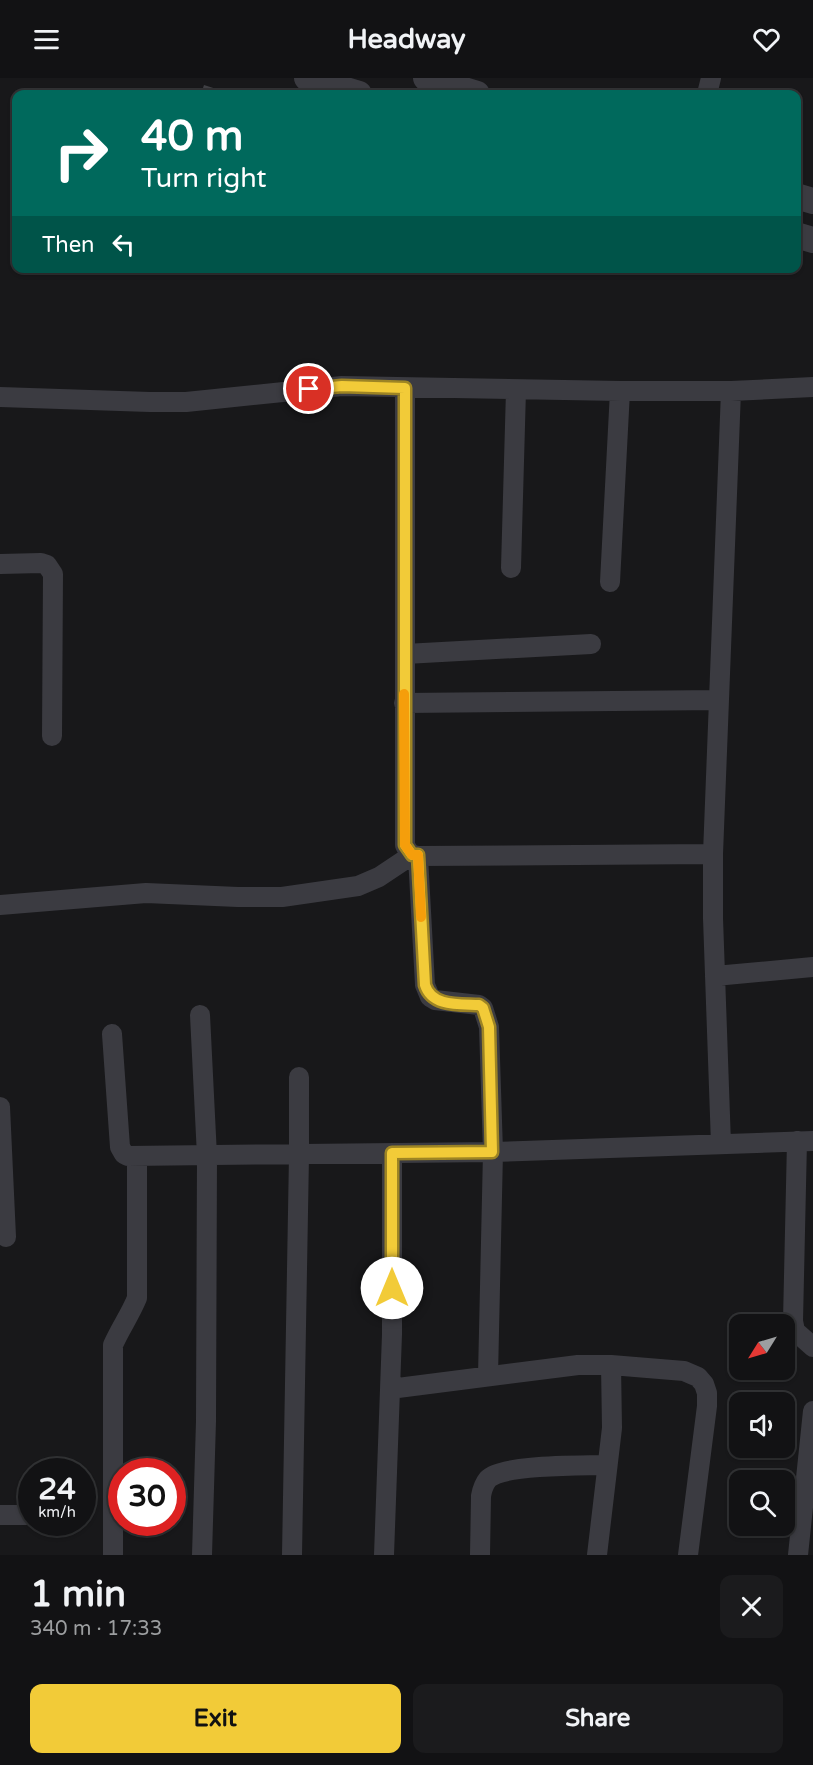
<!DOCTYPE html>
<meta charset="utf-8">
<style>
body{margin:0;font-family:"Varela Round",sans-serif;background:#1b1b1d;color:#f1f3f6;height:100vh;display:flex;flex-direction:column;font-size:22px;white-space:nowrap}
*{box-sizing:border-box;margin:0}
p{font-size:20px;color:#9c9ea0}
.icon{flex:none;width:33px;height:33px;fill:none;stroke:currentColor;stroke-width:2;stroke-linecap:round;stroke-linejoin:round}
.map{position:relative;height:1477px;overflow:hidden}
.panel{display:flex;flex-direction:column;background:#121214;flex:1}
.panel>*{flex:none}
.guide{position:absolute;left:12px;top:12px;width:789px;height:183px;border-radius:12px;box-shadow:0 2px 4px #0004,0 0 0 2px #313234;background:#00695c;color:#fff;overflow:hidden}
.needle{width:39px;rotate:233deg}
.buttons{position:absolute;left:729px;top:1236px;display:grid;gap:12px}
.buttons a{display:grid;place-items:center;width:66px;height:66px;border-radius:12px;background:#121214;box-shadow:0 2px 4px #0004,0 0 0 2px #313234;font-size:30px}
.speed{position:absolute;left:18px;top:1380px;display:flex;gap:12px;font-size:30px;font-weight:700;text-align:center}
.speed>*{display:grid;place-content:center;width:78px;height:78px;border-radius:50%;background:#121214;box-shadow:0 2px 4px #0004,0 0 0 2px #313234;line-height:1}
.speed small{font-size:15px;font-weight:400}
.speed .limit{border:9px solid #d22;background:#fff;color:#111}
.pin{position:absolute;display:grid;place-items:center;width:51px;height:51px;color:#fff;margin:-26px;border:3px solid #fff;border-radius:50%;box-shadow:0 2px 6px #0007}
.me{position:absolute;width:66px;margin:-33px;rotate:0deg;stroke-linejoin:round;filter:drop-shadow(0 0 4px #0008)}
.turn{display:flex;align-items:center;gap:21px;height:126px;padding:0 30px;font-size:27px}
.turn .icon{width:78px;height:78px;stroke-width:2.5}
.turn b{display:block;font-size:42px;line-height:51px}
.then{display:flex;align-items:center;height:57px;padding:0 30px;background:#0003;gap:12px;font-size:22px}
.round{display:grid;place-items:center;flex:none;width:63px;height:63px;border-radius:12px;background:#1b1b1d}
.head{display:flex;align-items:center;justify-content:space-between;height:102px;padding:0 30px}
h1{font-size:36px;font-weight:700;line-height:45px}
.action{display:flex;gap:12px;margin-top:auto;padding:12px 30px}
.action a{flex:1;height:69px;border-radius:12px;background:#f2cb38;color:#111;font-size:24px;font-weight:700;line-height:69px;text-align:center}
.action a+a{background:#1b1b1d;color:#f1f3f6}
header{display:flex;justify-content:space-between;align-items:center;height:78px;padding:0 30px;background:#121214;font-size:27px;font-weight:700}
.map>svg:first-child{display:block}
.building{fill:#404044}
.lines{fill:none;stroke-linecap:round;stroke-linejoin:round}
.minor{stroke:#3b3b41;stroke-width:20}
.tertiary{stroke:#3b3b41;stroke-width:26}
.route-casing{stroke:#9d8424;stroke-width:15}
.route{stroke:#f2cb38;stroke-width:10}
.slow{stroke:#f59e0b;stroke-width:10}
</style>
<header><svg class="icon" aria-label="menu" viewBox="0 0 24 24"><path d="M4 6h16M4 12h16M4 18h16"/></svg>Headway<svg class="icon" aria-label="heart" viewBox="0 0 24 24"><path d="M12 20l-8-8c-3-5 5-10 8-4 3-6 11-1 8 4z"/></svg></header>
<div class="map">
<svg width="813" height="1477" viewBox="0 0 813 1477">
<rect width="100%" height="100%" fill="#18181a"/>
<path class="building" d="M 204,7 L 232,16 L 201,16 Z"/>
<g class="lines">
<path class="minor" d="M 707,16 L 711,0
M 405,310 L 405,767 C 408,774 411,777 418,778 L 713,776
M 0,319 L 150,324 L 186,324 L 342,308 L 620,313 L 731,313 L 813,309
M 0,486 L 41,485 L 47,487 L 53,496 L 52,658
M 511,490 L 516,312
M 610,504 L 620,313
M 405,576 L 591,566
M 404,625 L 719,622
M 418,778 L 425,907 L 430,919 L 435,922 L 479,927 L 483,930 L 489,949 L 493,1074 L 488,1298
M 0,827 L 146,815 L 238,819 L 282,819 L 358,808 L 379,799 L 412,777
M 715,898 L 813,889
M 200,937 L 207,1078 L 206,1343 L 202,1477
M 112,956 L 120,1069 L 124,1076 L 128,1078 L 493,1074 L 813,1063
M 0,1029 L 6,1159
M 797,1063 L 793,1243 L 795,1253 L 813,1269
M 721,1066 L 713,840 L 713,776 L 731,313
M 390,1311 L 578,1287 L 611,1287 L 684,1293 L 698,1299 L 704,1306 L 707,1315 L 707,1328 L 688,1477
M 0,1437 L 26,1437
M 113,1477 L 113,1267 C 120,1251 130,1237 137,1220 L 137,1078
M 292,1477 L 299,1077 L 299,999
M 384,1477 L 392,1256 L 392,1075
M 480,1477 L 481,1418 C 482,1412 484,1406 488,1401 C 503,1386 583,1388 607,1387
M 597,1477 L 612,1350 L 611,1287
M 798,1477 L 813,1333"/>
<path class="tertiary" d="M 307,0 L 359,16
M 426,0 L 477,16
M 796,118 L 813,123
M 796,157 L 813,162"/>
</g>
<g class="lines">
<g class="route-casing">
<path id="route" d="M 309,311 L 342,308 L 405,310 L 405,767 L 412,777 L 418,777 L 425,907 C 432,929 459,926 479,927 L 483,930 L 489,949 L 492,1074 L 392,1075 L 392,1210"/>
</g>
<use href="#route" class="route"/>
<path class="slow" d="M 404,616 L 405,767 L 412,777 L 418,777 L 421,839"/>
</g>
</svg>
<div class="buttons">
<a><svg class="needle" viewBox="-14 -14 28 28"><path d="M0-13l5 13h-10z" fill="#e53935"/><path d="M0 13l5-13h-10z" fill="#9c9ea0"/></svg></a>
<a><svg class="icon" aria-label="sound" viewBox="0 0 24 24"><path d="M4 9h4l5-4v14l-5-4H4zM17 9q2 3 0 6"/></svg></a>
<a><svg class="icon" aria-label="search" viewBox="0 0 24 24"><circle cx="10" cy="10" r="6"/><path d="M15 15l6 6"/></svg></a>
</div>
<div class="speed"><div>24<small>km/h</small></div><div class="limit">30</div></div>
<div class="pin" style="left:309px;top:311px;background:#d93025"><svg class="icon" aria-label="arrive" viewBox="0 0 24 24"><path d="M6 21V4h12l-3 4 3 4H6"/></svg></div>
<svg class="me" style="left:392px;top:1210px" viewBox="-20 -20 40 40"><circle r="19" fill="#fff"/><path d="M0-13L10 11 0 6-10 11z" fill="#f2cb38"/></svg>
<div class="guide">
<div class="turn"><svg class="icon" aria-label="right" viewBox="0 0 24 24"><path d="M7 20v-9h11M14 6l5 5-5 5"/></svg><div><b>40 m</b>Turn right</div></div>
<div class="then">Then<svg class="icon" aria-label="left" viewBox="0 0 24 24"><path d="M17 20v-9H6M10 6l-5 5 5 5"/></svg></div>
</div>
</div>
<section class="panel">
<div class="head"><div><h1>1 min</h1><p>340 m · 17:33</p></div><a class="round"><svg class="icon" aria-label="close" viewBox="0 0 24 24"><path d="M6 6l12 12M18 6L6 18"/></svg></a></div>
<div class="action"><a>Exit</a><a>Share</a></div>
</section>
